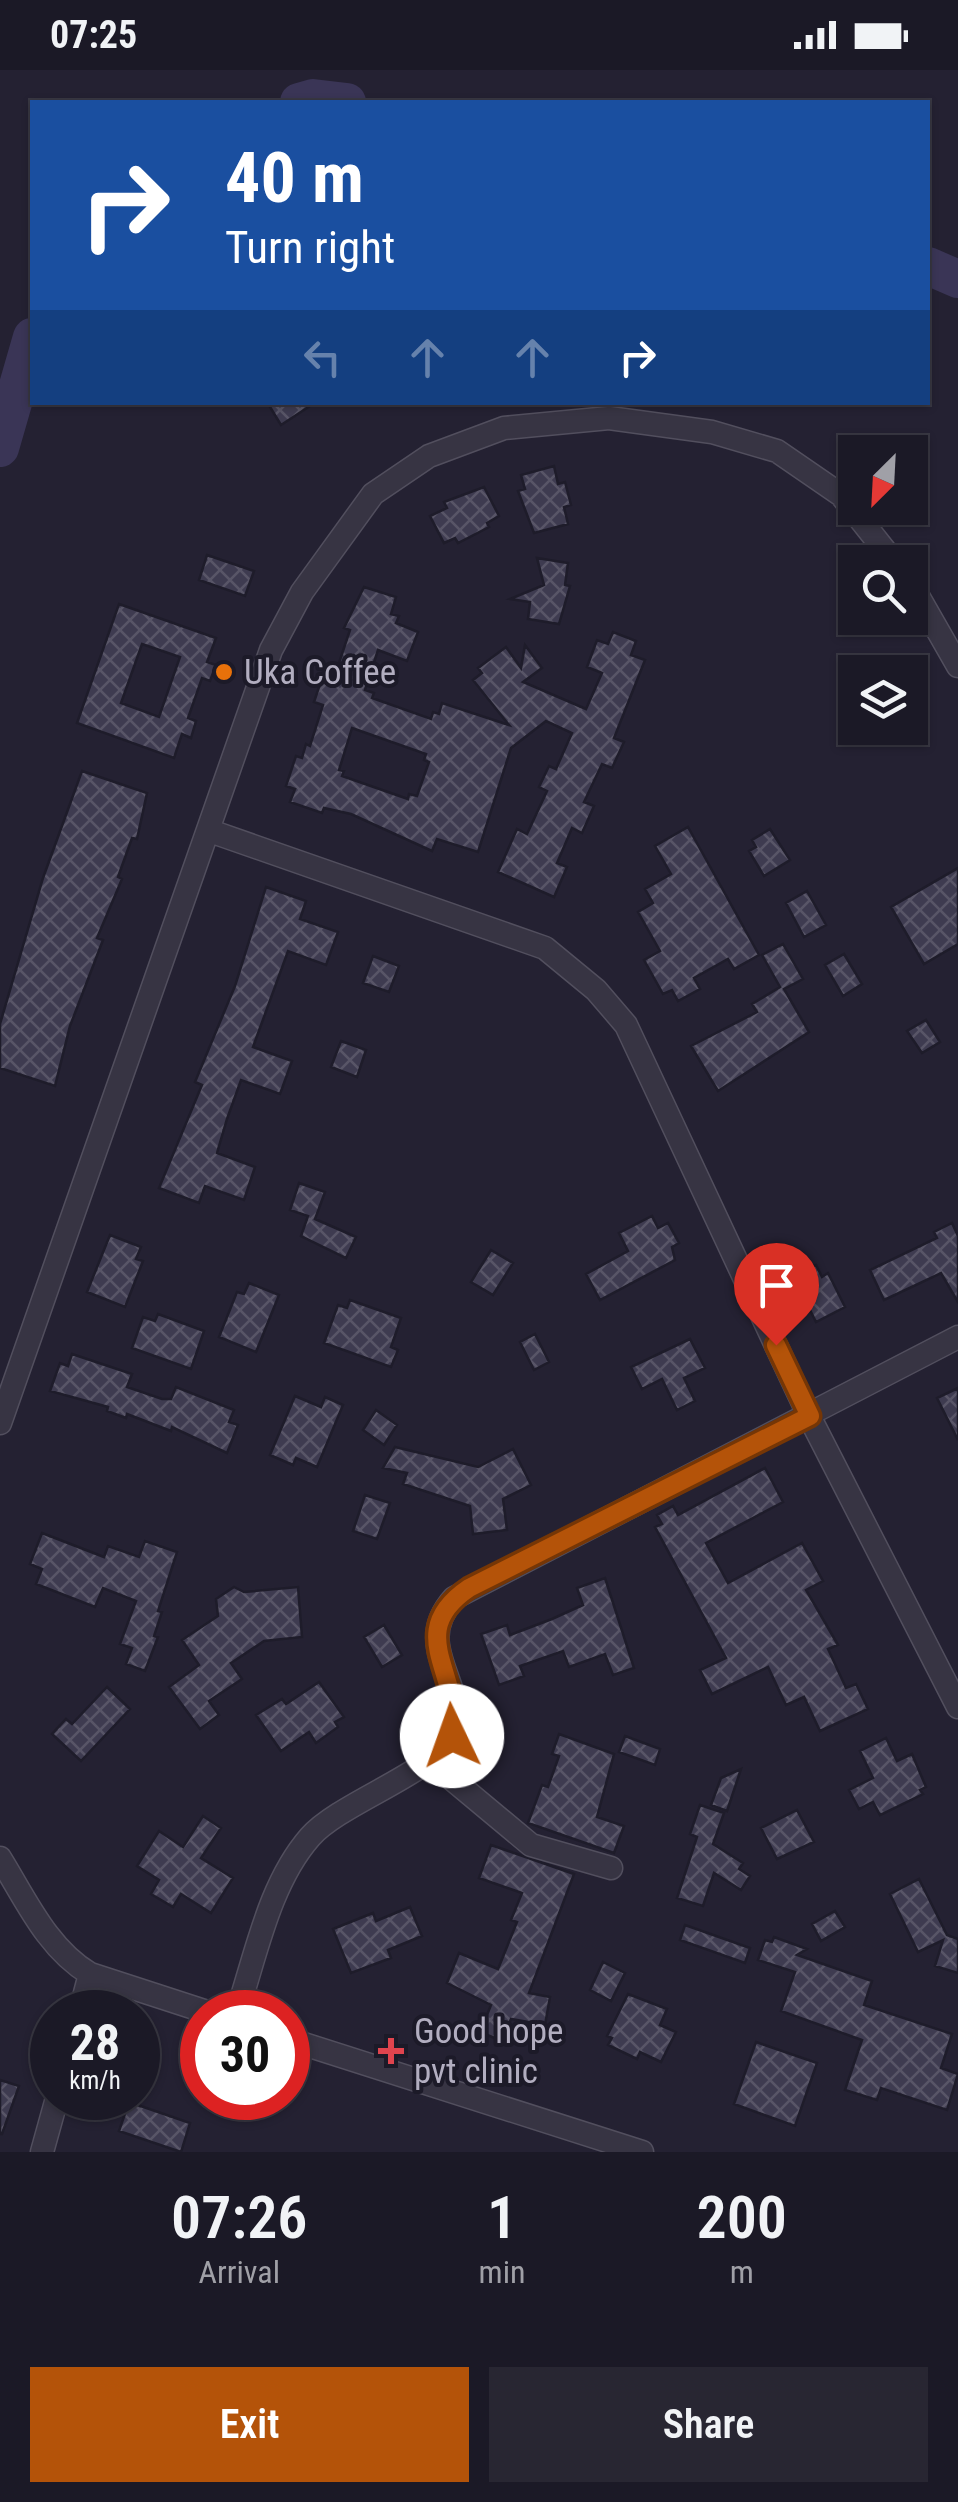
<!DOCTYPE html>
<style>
body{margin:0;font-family:"Roboto Condensed",sans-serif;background:#282632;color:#f1f3f6;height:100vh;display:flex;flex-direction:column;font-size:38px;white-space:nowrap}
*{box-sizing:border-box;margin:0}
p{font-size:32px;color:#a0a0a7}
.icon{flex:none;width:55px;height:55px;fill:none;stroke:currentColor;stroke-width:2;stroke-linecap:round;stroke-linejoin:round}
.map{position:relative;height:2082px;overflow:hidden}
.sheet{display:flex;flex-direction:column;background:#1b1926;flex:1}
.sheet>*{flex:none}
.banner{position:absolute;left:30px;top:30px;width:900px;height:305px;border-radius:0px;box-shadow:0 2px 8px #0004,0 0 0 2px #393843;background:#1a4fa0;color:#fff;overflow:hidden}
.needle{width:65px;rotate:204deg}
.buttons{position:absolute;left:838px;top:365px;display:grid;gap:20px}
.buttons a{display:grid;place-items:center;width:90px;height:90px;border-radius:0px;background:#1b1926;box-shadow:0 2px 8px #0004,0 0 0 2px #393843;font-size:50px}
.speed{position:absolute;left:30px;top:1920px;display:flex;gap:20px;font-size:50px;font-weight:700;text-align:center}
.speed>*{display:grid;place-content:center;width:130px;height:130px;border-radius:50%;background:#1b1926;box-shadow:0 2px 8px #0004,0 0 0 2px #393843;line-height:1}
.speed small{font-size:25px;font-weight:400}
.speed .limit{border:15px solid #d22;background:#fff;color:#111}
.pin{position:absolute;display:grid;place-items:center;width:85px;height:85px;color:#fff;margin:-102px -42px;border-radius:50% 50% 50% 0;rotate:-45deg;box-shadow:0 0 10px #0007}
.pin .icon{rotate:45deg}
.me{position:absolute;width:110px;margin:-55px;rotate:357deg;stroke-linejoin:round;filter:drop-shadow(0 0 8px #0008)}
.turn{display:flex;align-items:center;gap:35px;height:210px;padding:0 30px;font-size:45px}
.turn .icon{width:130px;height:130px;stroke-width:2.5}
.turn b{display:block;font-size:70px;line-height:85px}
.lanes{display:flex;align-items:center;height:95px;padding:0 30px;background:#0003;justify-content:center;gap:50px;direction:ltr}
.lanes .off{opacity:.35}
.eta{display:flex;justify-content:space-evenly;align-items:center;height:170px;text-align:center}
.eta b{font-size:60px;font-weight:600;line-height:70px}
.action{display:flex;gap:20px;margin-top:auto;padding:20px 30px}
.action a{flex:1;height:115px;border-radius:0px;background:#b45309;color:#fff;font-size:40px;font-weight:600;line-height:115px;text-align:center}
.action a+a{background:#282632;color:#f1f3f6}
.status{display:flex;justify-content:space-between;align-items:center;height:70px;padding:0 50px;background:#1b1926;direction:ltr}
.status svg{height:28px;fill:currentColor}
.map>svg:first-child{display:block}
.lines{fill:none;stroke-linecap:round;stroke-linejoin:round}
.river{stroke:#3a3556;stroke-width:38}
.building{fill:url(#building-cross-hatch);stroke:#1e1c2a;stroke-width:2.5;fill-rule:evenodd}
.minor-casing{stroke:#524f5e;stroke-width:25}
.minor{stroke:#373443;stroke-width:22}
.route-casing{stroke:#753606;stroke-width:25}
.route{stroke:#b45309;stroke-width:18}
.food-dot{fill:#e8710a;stroke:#1c1a28;stroke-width:4}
.health-dot{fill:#e0444e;stroke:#1c1a28;stroke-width:4}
.labels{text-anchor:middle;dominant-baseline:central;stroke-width:8;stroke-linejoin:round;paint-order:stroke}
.poi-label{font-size:35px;fill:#b2aec0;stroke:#1c1a28;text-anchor:start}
</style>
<div class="status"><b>07:25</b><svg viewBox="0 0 49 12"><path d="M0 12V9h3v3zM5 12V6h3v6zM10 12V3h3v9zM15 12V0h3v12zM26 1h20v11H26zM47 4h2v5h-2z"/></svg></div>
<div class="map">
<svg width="958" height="2082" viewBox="0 0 958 2082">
<defs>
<pattern id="building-cross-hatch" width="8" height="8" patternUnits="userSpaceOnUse" patternTransform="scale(2.5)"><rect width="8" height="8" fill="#3e3b50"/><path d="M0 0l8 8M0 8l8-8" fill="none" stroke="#585567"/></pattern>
</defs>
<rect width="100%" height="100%" fill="#242132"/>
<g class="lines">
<path class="river" d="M 299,32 L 313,28 L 347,32
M 928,196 L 958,209
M 0,378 L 32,267"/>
</g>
<path class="building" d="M 267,332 L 316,332 L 281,355 Z
M 554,396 L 558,414 L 565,412 L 571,435 L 564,437 L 568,454 L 534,463 L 518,421 L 525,419 L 521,405 Z
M 484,417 L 499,446 L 487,453 L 489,457 L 458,473 L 455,468 L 444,473 L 430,446 L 447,438 L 444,432 Z
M 207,485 L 254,501 L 245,526 L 199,510 Z
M 537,488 L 568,493 L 565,515 L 570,516 L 559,554 L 528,549 L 530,532 L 510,529 L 544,515 Z
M 364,517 L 396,527 L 391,544 L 399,546 L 396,553 L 418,562 L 407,591 L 378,580 L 365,620 L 374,623 L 372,628 L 431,649 L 433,642 L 439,644 L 442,633 L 509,655 L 473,610 L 482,603 L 478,598 L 506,577 L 521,598 L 525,575 L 542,598 L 523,612 L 586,639 L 602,603 L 587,597 L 597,570 L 608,574 L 613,562 L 636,571 L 631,585 L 645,590 L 614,668 L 624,672 L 612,698 L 602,694 L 584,732 L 594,736 L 582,763 L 572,758 L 557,793 L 567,797 L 554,827 L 498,802 L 517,759 L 527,764 L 547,721 L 539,717 L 549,696 L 556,699 L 572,663 L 546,651 L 511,678 L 478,782 L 437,769 L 432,781 L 351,744 L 324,738 L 322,743 L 290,732 L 295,719 L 286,716 L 296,686 L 302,688 L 306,674 L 310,676 L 323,635 L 314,632 L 321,611 L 330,614 L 338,596 L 350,560 L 344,558 ZM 352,658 L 426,684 L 424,690 L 429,692 L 417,726 L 409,724 L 408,729 L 342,706 L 344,701 L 339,700 Z
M 119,534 L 216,568 L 207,592 L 216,595 L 210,611 L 202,608 L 188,648 L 196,651 L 191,668 L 182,664 L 174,688 L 77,653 ZM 142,574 L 180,587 L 159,647 L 121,633 Z
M 82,701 L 147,723 L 137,769 L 132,768 L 118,807 L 122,809 L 97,868 L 103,870 L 70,956 L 55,1016 L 0,998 L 0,954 L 43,808 Z
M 688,757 L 759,885 L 734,899 L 728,889 L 694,908 L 700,919 L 678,931 L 672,920 L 663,924 L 644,890 L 660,881 L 638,842 L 653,833 L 645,819 L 671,804 L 655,776 Z
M 770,759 L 790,790 L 764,806 L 749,781 L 756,777 L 752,770 Z
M 958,798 L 958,874 L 924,894 L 891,837 Z
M 266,817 L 306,831 L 300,849 L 338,862 L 326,895 L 288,881 L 253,977 L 292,991 L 280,1024 L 241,1010 L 227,1049 L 217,1083 L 255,1097 L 244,1130 L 205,1116 L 199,1133 L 159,1118 L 202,1015 L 195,1012 L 235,916 Z
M 807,821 L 826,855 L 804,867 L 786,833 Z
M 783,874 L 803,909 L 784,919 L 809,962 L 718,1021 L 691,976 L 757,942 L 752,934 L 780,917 L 762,885 Z
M 844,884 L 862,914 L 843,926 L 825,895 Z
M 373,886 L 399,896 L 389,922 L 363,913 Z
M 926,950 L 940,972 L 922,983 L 907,961 Z
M 341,971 L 366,980 L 357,1007 L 331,997 Z
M 299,1113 L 325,1122 L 315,1149 L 356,1167 L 346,1188 L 301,1166 L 308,1146 L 290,1140 Z
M 652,1146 L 658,1158 L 668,1153 L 679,1173 L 672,1177 L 675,1190 L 600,1230 L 586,1204 L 628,1181 L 619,1163 Z
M 952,1153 L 958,1166 L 958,1232 L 941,1203 L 884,1230 L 870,1200 L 937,1168 L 934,1162 Z
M 110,1165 L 141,1177 L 136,1189 L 143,1191 L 125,1237 L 87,1222 Z
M 491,1180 L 513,1193 L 493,1225 L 471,1212 Z
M 816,1195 L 822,1207 L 828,1203 L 845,1237 L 816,1252 L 802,1224 L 807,1221 L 798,1204 Z
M 249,1213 L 279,1225 L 256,1282 L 219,1267 L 237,1222 L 244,1224 Z
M 350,1230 L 401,1248 L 391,1277 L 398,1280 L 391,1297 L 324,1273 L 338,1235 L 347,1238 Z
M 158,1244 L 204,1261 L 191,1299 L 132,1278 L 143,1247 L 155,1251 Z
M 535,1264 L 549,1292 L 534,1300 L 520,1272 Z
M 690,1269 L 705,1298 L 684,1308 L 695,1331 L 677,1340 L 662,1309 L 642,1319 L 631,1297 Z
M 72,1284 L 132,1304 L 127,1317 L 162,1329 L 171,1329 L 176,1317 L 234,1340 L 229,1352 L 238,1355 L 227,1383 L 172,1357 L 171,1361 L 127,1344 L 126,1348 L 107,1341 L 108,1337 L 50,1321 L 60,1293 L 68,1296 Z
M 958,1318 L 958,1370 L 937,1328 Z
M 295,1326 L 321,1337 L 325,1327 L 343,1335 L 317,1397 L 296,1388 L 293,1395 L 270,1385 Z
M 376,1340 L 397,1355 L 384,1375 L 363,1360 Z
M 395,1377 L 478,1397 L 513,1379 L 531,1415 L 503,1429 L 507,1460 L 473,1464 L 470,1436 L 403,1414 L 407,1403 L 383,1398 Z
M 765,1398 L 783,1432 L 706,1473 L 728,1513 L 802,1473 L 823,1511 L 806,1520 L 838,1575 L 828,1579 L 846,1618 L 856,1614 L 868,1639 L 820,1661 L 804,1627 L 786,1635 L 768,1597 L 712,1624 L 700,1600 L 726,1588 L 655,1457 L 662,1454 L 657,1445 L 673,1436 L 678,1445 Z
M 365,1425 L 390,1433 L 377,1469 L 353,1461 Z
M 42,1463 L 104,1487 L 108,1476 L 139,1487 L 145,1471 L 177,1482 L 158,1541 L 162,1542 L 154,1566 L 158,1567 L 145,1601 L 126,1594 L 132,1578 L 120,1574 L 136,1531 L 103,1518 L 95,1537 L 36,1514 L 42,1499 L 30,1494 Z
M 605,1508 L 634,1598 L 613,1605 L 605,1584 L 569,1597 L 563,1581 L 520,1596 L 524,1606 L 499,1615 L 481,1564 L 507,1555 L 510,1565 L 552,1549 L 583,1535 L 577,1518 Z
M 234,1517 L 244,1522 L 298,1517 L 302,1567 L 264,1571 L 231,1593 L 242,1609 L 209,1631 L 219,1645 L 200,1659 L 169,1617 L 199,1595 L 182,1570 L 218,1546 L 216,1529 Z
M 384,1555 L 402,1585 L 382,1597 L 364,1567 Z
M 319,1612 L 344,1647 L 335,1652 L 338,1657 L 316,1673 L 309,1662 L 281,1681 L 256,1645 L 282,1629 L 286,1634 Z
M 107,1617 L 130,1639 L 81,1691 L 52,1664 L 66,1649 L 72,1654 Z
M 559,1664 L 614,1684 L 597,1747 L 624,1756 L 614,1783 L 528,1753 L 542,1715 L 548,1717 L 559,1686 L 552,1684 Z
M 625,1666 L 660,1679 L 655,1695 L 619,1682 Z
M 886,1668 L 897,1691 L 912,1684 L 926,1717 L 920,1720 L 923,1724 L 880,1745 L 873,1732 L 859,1739 L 849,1720 L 873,1708 L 860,1681 Z
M 741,1699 L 727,1741 L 711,1735 L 721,1708 Z
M 700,1735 L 724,1743 L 713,1774 L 743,1793 L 739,1799 L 750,1806 L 741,1820 L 714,1803 L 703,1836 L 677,1828 L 697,1767 L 690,1764 Z
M 797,1740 L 814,1772 L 777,1789 L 761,1758 Z
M 203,1746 L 221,1758 L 201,1788 L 233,1808 L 211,1843 L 181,1824 L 173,1837 L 151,1824 L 159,1810 L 137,1796 L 159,1761 L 183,1777 Z
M 491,1775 L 574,1804 L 529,1923 L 550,1927 L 545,1955 L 511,1949 L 502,1971 L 480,1962 L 491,1935 L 447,1913 L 459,1883 L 498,1899 L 517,1852 L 511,1850 L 522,1823 L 479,1808 Z
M 919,1809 L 947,1865 L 958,1869 L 958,1903 L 935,1896 L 943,1870 L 918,1882 L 890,1824 Z
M 410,1837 L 422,1866 L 388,1880 L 391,1888 L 351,1903 L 333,1859 L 373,1843 L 376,1851 Z
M 835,1841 L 845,1857 L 821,1871 L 812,1854 Z
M 685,1855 L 750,1878 L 745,1893 L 680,1870 Z
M 774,1867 L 807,1879 L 797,1885 L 872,1911 L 864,1935 L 952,1964 L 941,1998 L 958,2004 L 947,2040 L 881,2018 L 877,2030 L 845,2020 L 862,1970 L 781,1941 L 795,1902 L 758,1890 L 765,1870 L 772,1872 Z
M 603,1892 L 625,1903 L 611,1931 L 590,1920 Z
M 628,1924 L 667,1939 L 660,1955 L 676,1962 L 661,1992 L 640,1982 L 637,1989 L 608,1975 L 612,1968 L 607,1966 Z
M 756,1972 L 817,1993 L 795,2056 L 734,2034 Z
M 0,2010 L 19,2016 L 2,2064 L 0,2064 Z
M 129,2032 L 190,2053 L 181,2082 L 119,2061 Z"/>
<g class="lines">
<g class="minor-casing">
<path id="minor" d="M 910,512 L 958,596
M 210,761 L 545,878 L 596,920 L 626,955 L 809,1346 L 958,1637
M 0,1353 L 271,580 L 302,522 L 373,424 L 429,386 L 504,358 L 609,348 L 712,362 L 777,381 L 841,425 L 894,492
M 429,1690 L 531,1775 L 611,1798
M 0,1788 C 26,1830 47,1878 90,1904 L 207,1942
M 80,1942 L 90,1904
M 237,1942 C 256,1885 269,1814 310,1767 C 341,1732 436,1702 452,1665 C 472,1616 409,1579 454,1528 L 958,1267
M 288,1969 L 642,2082
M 42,2082 L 57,2028"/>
</g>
<use href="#minor" class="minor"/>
</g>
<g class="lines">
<g class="route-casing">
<path id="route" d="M 452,1666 C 465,1606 401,1564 469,1518 L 810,1346 L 776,1275"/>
</g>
<use href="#route" class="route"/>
</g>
<circle class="food-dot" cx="224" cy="602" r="10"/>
<path class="health-dot" d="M386 1966h10v10h10v10h-10v10h-10v-10h-10v-10h10z"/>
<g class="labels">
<g class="poi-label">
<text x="244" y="602">Uka Coffee</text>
<text x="414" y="1961">Good hope<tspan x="414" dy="40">pvt clinic</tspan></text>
</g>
</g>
</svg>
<div class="buttons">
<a><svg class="needle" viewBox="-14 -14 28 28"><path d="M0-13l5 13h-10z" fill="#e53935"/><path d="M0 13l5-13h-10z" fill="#a0a0a7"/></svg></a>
<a><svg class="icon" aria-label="search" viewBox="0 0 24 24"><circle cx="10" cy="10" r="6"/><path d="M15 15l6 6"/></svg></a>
<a><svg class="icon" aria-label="layers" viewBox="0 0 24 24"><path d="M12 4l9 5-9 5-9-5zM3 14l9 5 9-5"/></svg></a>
</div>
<div class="speed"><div>28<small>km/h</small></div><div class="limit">30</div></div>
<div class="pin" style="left:776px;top:1275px;background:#d93025"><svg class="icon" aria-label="arrive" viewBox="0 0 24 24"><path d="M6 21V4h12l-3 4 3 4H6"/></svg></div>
<svg class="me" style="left:452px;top:1666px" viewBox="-20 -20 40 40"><circle r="19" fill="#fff"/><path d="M0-13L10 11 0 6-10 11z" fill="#b45309"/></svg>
<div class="banner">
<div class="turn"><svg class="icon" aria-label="right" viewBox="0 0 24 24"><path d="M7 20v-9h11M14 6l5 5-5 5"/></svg><div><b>40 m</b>Turn right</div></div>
<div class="lanes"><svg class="icon off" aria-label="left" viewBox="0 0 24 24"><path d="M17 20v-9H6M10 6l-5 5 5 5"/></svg><svg class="icon off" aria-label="ahead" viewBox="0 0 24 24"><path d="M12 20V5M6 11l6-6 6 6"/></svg><svg class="icon off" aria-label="ahead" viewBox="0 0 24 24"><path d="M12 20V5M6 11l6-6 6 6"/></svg><svg class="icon" aria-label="right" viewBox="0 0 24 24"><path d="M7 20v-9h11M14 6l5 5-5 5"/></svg></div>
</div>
</div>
<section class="sheet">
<div class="eta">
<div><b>07:26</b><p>Arrival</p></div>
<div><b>1</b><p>min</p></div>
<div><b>200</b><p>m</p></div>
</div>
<div class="action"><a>Exit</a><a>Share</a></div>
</section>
